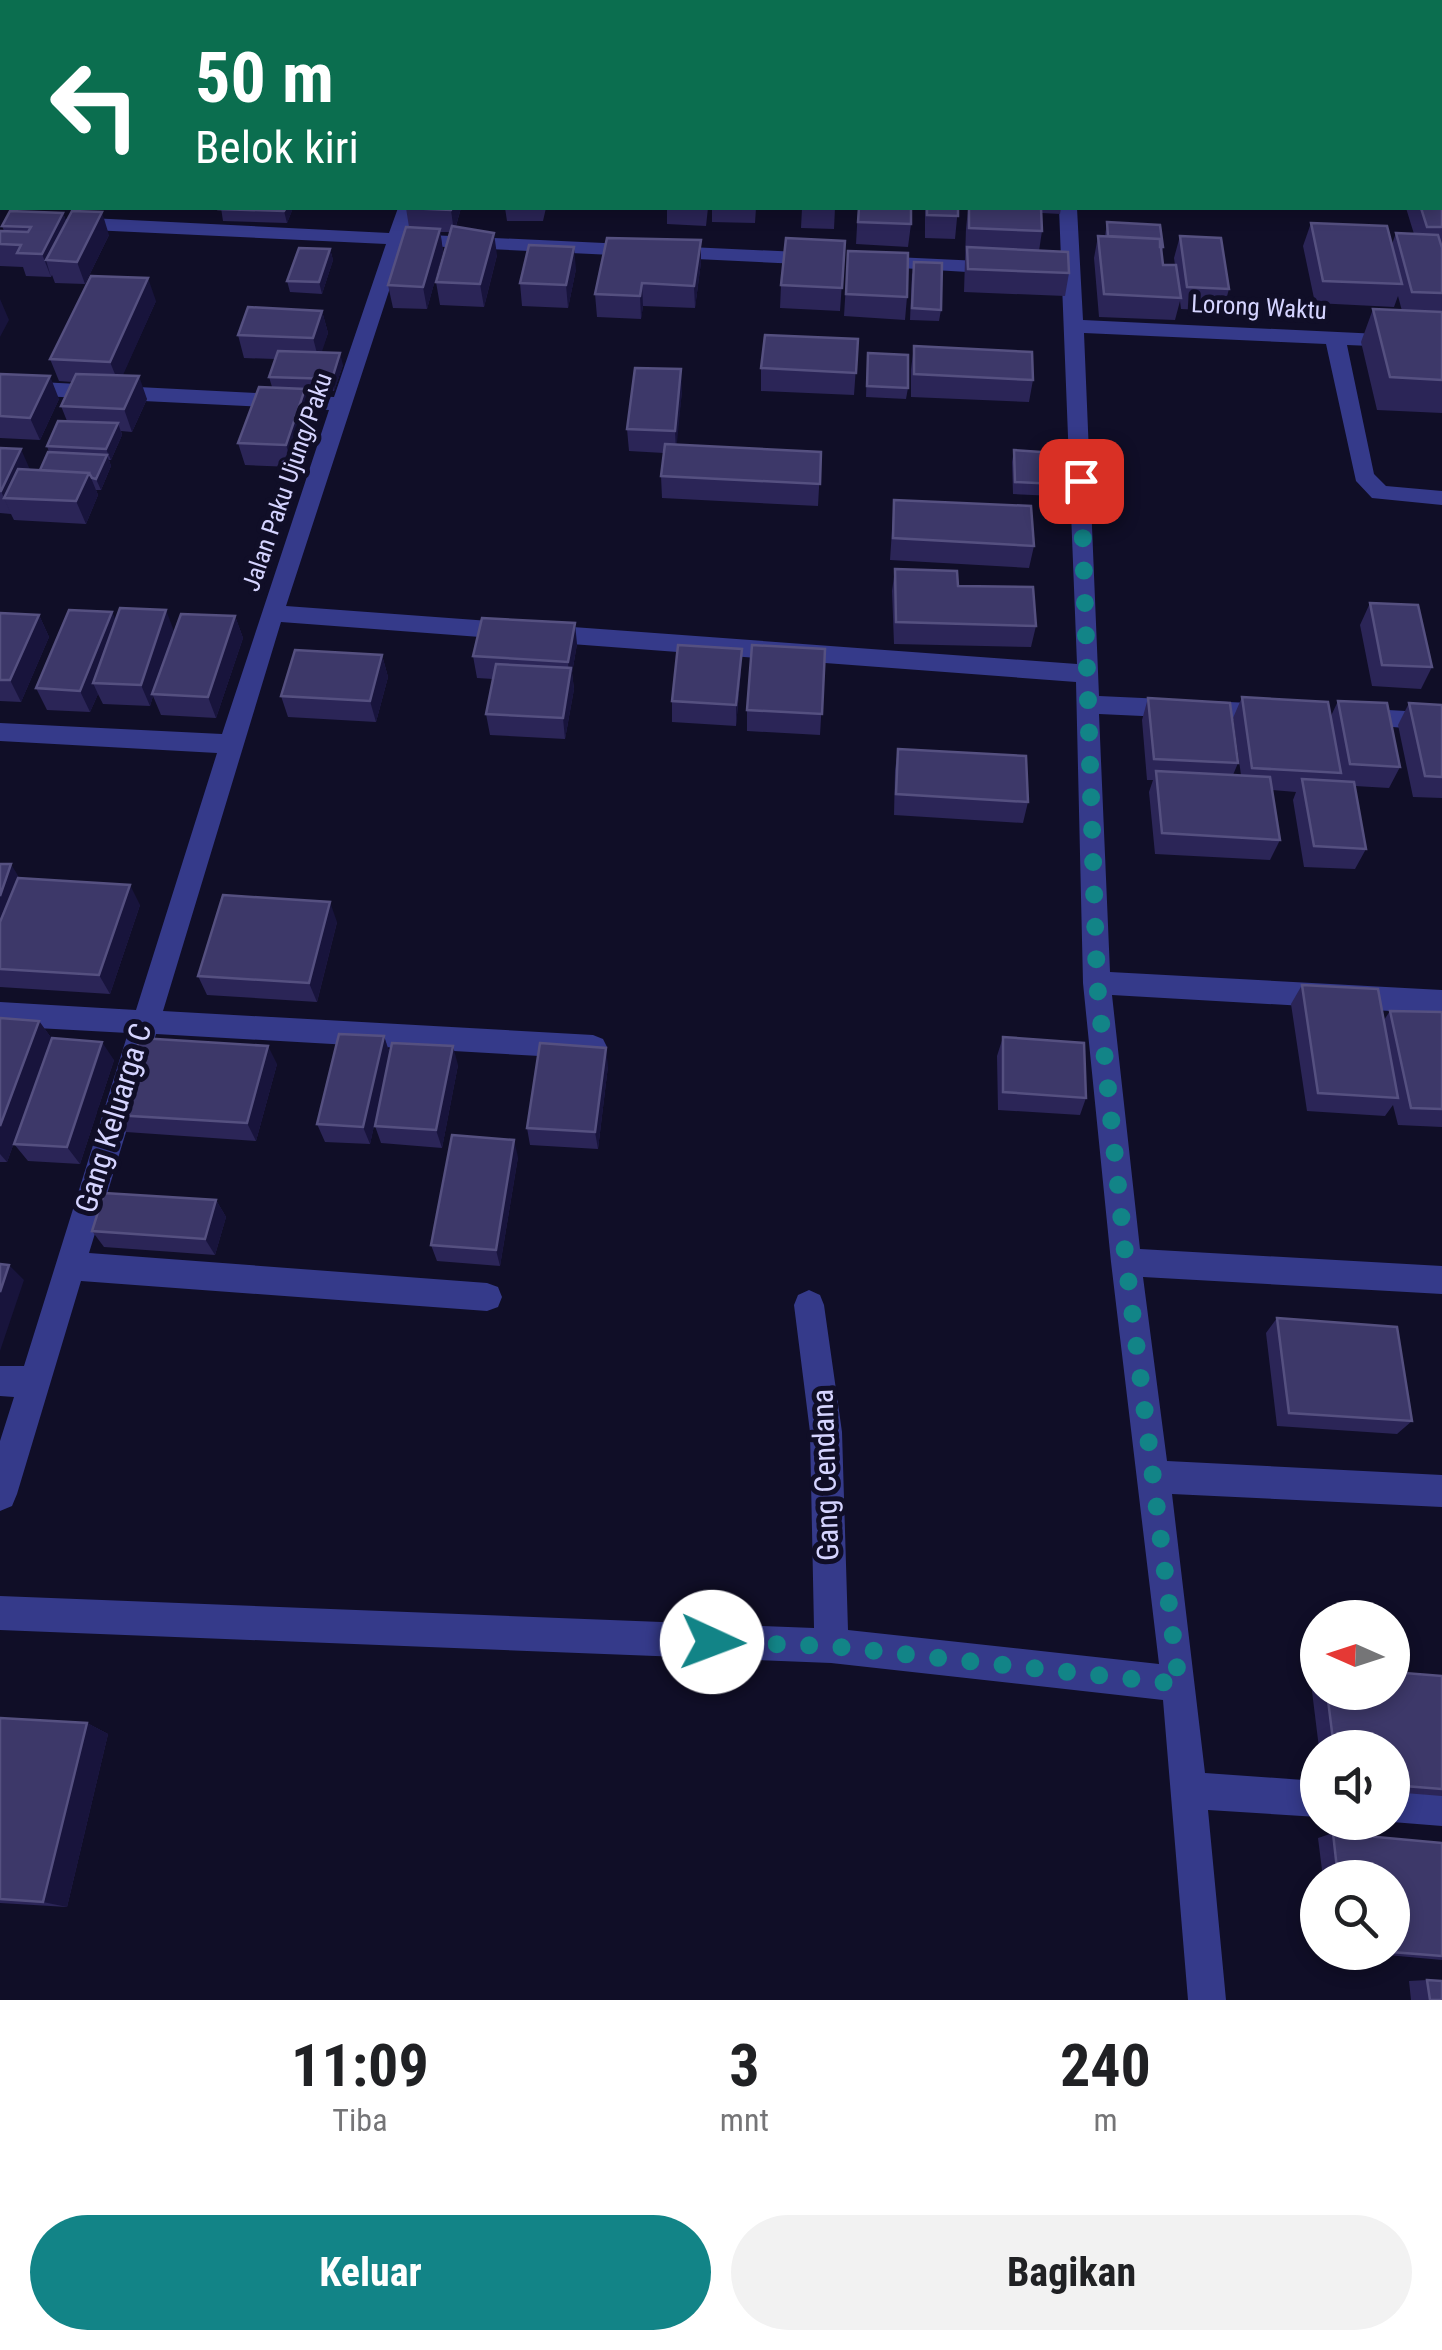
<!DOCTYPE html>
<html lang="id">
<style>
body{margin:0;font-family:"Roboto Condensed",sans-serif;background:#f2f2f2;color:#202124;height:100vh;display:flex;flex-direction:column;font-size:38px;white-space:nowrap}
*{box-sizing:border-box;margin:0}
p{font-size:32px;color:#757577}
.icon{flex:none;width:55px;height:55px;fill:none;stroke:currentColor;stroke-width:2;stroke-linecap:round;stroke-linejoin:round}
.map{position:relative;height:2000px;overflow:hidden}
.side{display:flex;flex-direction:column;background:#fff;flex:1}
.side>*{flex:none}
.top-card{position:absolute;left:0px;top:0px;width:1442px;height:210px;box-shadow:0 5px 15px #0003;background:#0b6e4f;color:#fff;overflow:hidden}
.needle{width:65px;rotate:273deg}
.fabs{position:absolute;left:1300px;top:1600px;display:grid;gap:20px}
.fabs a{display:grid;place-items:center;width:110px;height:110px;border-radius:50%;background:#fff;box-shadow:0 5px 15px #0003;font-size:50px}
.pin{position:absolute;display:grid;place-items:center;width:85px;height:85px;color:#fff;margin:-42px;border-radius:20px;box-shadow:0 5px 15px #0006}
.me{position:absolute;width:110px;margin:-55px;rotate:92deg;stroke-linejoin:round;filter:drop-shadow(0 0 8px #0008)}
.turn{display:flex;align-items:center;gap:35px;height:210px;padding:0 30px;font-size:45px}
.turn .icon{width:130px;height:130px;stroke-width:2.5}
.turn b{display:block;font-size:70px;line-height:85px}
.eta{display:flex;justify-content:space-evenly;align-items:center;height:170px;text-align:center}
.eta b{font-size:60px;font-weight:700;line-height:70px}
.button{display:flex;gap:20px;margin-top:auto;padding:20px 30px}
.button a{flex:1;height:115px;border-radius:60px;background:#128487;color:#fff;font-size:40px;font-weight:700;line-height:115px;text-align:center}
.button a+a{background:#f2f2f2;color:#202124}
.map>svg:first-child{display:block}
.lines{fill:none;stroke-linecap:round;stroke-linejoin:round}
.minor{fill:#353a8a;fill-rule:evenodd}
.wall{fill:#2b2557}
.shaded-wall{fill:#18143c}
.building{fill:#3d3869;stroke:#555080;stroke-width:2.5}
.route{stroke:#128487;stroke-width:18;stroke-dasharray:0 32.4}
.labels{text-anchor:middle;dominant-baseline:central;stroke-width:10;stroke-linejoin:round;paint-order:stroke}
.far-street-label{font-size:25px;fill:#d5d4ff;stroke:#100e27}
.street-label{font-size:30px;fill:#d5d4ff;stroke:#100e27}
</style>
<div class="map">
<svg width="1442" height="2000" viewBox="0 0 1442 2000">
<rect width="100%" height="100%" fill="#100e27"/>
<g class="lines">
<path class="minor" d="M 1013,0 L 1029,0 L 1029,2 L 1013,2 Z
M 1160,0 L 1176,0 L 1177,2 L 1161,2 Z
M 0,87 L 2,87 L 2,97 L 0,97 Z
M 398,208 L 416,208 L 408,234 L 821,253 L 831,259 L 821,265 L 404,245 L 286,606 L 1077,664 L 1059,208 L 1077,208 L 1083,320 L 1442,337 L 1442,349 L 1347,345 L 1374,474 L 1386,486 L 1442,491 L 1442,505 L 1372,498 L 1356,481 L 1326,344 L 1084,333 L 1099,696 L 1274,704 L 1286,713 L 1274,722 L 1099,714 L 1110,972 L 1442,990 L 1442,1014 L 1112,995 L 1140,1249 L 1442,1266 L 1442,1294 L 1143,1277 L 1167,1461 L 1442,1475 L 1442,1507 L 1172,1494 L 1205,1773 L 1318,1781 L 1318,1817 L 1208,1810 L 1226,2000 L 1188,2000 L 1163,1700 L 831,1663 L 0,1630 L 0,1596 L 814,1628 L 810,1432 L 794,1305 L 798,1295 L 809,1290 L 820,1295 L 824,1305 L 842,1432 L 848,1630 L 1159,1664 L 1111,1262 L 1083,983 L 1076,682 L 281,622 L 163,1011 L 593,1035 L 603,1039 L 607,1047 L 603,1055 L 593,1059 L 156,1034 L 89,1253 L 487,1283 L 498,1287 L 502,1297 L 498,1307 L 487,1311 L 81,1281 L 17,1494 L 12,1506 L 0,1511 L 0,1441 L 14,1397 L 0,1396 L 0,1366 L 24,1366 L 128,1033 L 0,1026 L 0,1002 L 136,1010 L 217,753 L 0,741 L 0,723 L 222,734 L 329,410 L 0,394 L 0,380 L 334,397 L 386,244 L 70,229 L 61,223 L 70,217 L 389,233 Z
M 874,256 L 1001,262 L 1011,268 L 1001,274 L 867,266 L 864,262 Z
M 1352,708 L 1442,713 L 1442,731 L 1343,723 L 1340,717 L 1343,711 Z
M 1392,1786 L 1442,1790 L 1442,1826 L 1392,1822 Z"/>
</g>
<path class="wall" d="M 374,0 L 397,0 L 396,2 L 375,2 Z
M 402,0 L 462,0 L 461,2 L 402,2 Z
M 1440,21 L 1442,22 L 1442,54 L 1440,50 Z
M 1440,123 L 1442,123 L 1442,413 L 1377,410 L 1361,342 L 1373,309 L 1402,311 L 1398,296 L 1394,307 L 1315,303 L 1303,246 L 1311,223 L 1392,244 L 1396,233 L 1414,234 L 1406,208 L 1440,208 Z
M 198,208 L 293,208 L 287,223 L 223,221 L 221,208 Z
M 406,208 L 461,208 L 456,226 L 497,255 L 484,307 L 440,305 L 436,282 L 450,232 L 440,232 L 443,251 L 427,309 L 393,308 L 388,285 L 409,227 Z
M 505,208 L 546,208 L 543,221 L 507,221 Z
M 667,208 L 708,208 L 706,226 L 667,224 Z
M 712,208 L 756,208 L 755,223 L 712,222 Z
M 802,208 L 835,208 L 834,229 L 801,228 Z
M 858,208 L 911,224 L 908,247 L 856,244 Z
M 925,208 L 958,208 L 955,239 L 925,238 Z
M 967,208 L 1061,208 L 1060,214 L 1042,213 L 1042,231 L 1039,251 L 1069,273 L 1065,296 L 964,292 L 966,228 L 968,210 Z
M 63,213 L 66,221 L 109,235 L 85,284 L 55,283 L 52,275 L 51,277 L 26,276 L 23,267 L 0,266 L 0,231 L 4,231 L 2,226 Z
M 1107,222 L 1163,247 L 1161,254 L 1163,265 L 1175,265 L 1174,258 L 1180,236 L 1229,289 L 1223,311 L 1181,309 L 1180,301 L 1175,320 L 1099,317 L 1094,258 L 1098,236 L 1105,236 Z
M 701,240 L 701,262 L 695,308 L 643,306 L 641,319 L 597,317 L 595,294 Z
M 845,241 L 840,311 L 780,308 L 781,285 Z
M 330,249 L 333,260 L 322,294 L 290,292 L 287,281 Z
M 848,251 L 907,297 L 905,320 L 844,316 Z
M 576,269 L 568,308 L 522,306 L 520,283 Z
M 912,273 L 941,310 L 939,321 L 910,320 Z
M 156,301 L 122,376 L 147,399 L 132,432 L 121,431 L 122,435 L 111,460 L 109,460 L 111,466 L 101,490 L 96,490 L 98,495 L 86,524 L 14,520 L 11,514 L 0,513 L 0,448 L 30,470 L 40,470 L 49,452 L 47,446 L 67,421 L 61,406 L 72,382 L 59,381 L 50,359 Z
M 322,311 L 328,333 L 321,352 L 343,365 L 334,391 L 305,390 L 311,411 L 293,467 L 245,465 L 238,443 L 272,387 L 269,377 L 275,359 L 244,358 L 238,335 Z
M 858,339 L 854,395 L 761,391 L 761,368 Z
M 914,346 L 1033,380 L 1029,402 L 911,397 L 911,369 Z
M 867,364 L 908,388 L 906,399 L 866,397 Z
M 0,374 L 59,399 L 40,440 L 0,438 Z
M 682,391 L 676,444 L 821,452 L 818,506 L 662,498 L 661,476 L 664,453 L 629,451 L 627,429 Z
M 1014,450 L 1056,484 L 1054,496 L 1013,494 L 1012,462 Z
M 894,500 L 1034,546 L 1029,568 L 890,560 Z
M 895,569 L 958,586 L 1036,626 L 1031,647 L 894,644 L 892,591 Z
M 1370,603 L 1432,667 L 1421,689 L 1372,686 L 1360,625 Z
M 112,612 L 115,620 L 174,631 L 235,616 L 243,638 L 216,718 L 161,715 L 153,696 L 150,706 L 103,704 L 98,694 L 90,712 L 47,710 L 36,688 Z
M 0,613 L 39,615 L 49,637 L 21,702 L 0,701 Z
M 577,644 L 572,673 L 574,689 L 565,739 L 490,735 L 486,714 L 493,679 L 477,678 L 473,656 Z
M 825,649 L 820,735 L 747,731 L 747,710 Z
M 382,655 L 388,677 L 376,722 L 288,717 L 281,696 Z
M 741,670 L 736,726 L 672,722 L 672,701 Z
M 1242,697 L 1331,716 L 1338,701 L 1400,767 L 1389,788 L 1355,786 L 1366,849 L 1355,869 L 1304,867 L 1293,800 L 1296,792 L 1272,790 L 1280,840 L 1270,860 L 1155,854 L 1149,792 L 1153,780 L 1147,780 L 1142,720 L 1148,698 L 1238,763 L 1233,775 L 1241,775 L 1233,718 Z
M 1409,703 L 1442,705 L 1442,798 L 1413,797 L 1398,725 Z
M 898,749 L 1028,802 L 1023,823 L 894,815 L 895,770 Z
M 0,864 L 19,878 L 140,905 L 110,994 L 0,987 Z
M 337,922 L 317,1002 L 207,995 L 198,976 Z
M 1302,985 L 1384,1020 L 1390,1011 L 1442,1012 L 1442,1127 L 1398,1125 L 1393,1105 L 1385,1116 L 1307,1111 L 1291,1004 Z
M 0,1018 L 39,1021 L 52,1039 L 114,1060 L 80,1164 L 28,1161 L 14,1144 L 49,1047 L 7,1162 L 0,1162 Z
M 384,1036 L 390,1054 L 458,1065 L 442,1148 L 381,1143 L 375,1126 L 383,1085 L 370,1144 L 325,1142 L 317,1124 Z
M 1003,1037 L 1086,1098 L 1080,1115 L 998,1110 L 997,1056 Z
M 277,1064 L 256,1141 L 126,1132 L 115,1115 Z
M 608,1066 L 598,1149 L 530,1145 L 527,1128 Z
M 518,1157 L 500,1266 L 437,1261 L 431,1245 Z
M 216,1200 L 226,1217 L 215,1255 L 104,1247 L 92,1231 Z
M 1277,1318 L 1412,1421 L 1397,1434 L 1277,1426 L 1266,1333 Z
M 1318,1671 L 1318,1692 L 1392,1692 L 1442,1676 L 1442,1796 L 1392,1792 L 1392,1748 L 1319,1748 L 1310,1675 Z
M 0,1718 L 87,1723 L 108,1734 L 67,1907 L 0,1903 Z
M 1333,1833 L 1442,1843 L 1442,1960 L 1354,1952 L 1392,1952 L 1392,1878 L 1323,1878 L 1318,1838 Z
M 1427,1980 L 1442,2000 L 1411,2000 L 1409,1981 Z"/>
<path class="shaded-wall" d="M 286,208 L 293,208 L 287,223 L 284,211 Z
M 452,208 L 461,208 L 454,232 L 451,210 Z
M 102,212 L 109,235 L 85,284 L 77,262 Z
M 63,213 L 71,235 L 46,260 L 51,277 L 42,254 Z
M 440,229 L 443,251 L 427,309 L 423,287 Z
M 494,233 L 497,255 L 484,307 L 480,284 Z
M 701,240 L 701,262 L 695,308 L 694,286 Z
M 574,247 L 576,269 L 568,308 L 566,285 Z
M 330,249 L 333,260 L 322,294 L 319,282 Z
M 148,278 L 156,301 L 119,384 L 110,362 Z
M 642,283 L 643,306 L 641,319 L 640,296 Z
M 0,299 L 9,320 L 0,337 Z
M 322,311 L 328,333 L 319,361 L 313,338 Z
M 340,353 L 343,365 L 334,391 L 332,379 Z
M 681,369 L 682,391 L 676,453 L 675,431 Z
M 50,376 L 59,399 L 40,440 L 30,418 Z
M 139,376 L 147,399 L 132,432 L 124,409 Z
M 305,389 L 311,411 L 293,467 L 286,445 Z
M 118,423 L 122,435 L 111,460 L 106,449 Z
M 21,449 L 31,472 L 4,498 L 11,514 L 1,491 Z
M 107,455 L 111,466 L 101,490 L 96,479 Z
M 89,473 L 98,495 L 86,524 L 76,501 Z
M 166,610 L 174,631 L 152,694 L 153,696 L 150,706 L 141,685 Z
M 112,612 L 121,634 L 93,683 L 98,694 L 90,712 L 80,691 Z
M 39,615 L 49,637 L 21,702 L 10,680 Z
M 235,616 L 243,638 L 216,718 L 208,697 Z
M 575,623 L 577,644 L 572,673 L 574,689 L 565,739 L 563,718 L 569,678 L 568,662 Z
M 742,649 L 741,670 L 736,726 L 736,705 Z
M 382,655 L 388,677 L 376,722 L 370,701 Z
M 11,864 L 23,884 L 0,952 L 0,896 Z
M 130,885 L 140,905 L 110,994 L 99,975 Z
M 330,902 L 337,922 L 317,1002 L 309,983 Z
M 39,1021 L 52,1039 L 7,1162 L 0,1154 L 0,1126 Z
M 384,1036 L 390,1055 L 370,1144 L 363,1127 Z
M 102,1042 L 114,1060 L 80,1164 L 67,1147 Z
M 268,1046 L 277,1064 L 256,1141 L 247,1123 Z
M 453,1046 L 458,1065 L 442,1148 L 436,1130 Z
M 606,1048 L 608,1066 L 598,1149 L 595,1132 Z
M 514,1140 L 518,1157 L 500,1266 L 496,1250 Z
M 216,1200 L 226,1217 L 215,1255 L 205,1239 Z
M 9,1265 L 24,1280 L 0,1351 L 0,1292 Z
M 87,1723 L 108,1734 L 67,1907 L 43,1902 Z"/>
<path class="building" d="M 522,0 L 583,0 L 583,2 L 521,2 Z
M 1123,0 L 1124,0 L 1146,2 L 1122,2 Z
M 1270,0 L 1341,0 L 1342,2 L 1271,2 Z
M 1369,0 L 1421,0 L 1422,2 L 1370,2 Z
M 1235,1 L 1263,1 L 1263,2 L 1235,2 Z
M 1440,83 L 1442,89 L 1442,101 L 1440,101 Z
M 1440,123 L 1442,123 L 1442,155 L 1440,155 Z
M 1440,174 L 1442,174 L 1442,227 L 1427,227 L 1421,208 L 1440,208 Z
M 221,208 L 286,208 L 284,211 L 220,209 Z
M 406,208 L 452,208 L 451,210 Z
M 859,208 L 911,208 L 911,224 L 858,222 Z
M 927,208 L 958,208 L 958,216 L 927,215 Z
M 969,208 L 1041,208 L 1042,231 L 969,228 Z
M 10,211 L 63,213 L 42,254 L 17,253 L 21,245 L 0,244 L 0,231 L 28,232 L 31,227 L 2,226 Z
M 72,211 L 102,212 L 77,262 L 46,260 Z
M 1107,222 L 1160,225 L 1163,247 L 1160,247 L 1160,239 L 1108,236 Z
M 1311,223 L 1387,226 L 1402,284 L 1323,281 Z
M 452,226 L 494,233 L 480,284 L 436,282 Z
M 406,227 L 440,229 L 423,287 L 388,285 Z
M 1396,233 L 1438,235 L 1442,248 L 1442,293 L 1412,292 Z
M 1098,236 L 1160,239 L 1163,265 L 1176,265 L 1181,298 L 1104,294 Z
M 1180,236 L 1221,238 L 1229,289 L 1187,287 Z
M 607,238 L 701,240 L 694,286 L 642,283 L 640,296 L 595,294 Z
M 786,238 L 845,241 L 842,288 L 781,285 Z
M 529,245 L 574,247 L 566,285 L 520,283 Z
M 967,247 L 1068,252 L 1069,273 L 968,269 Z
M 299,248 L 330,249 L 319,282 L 287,281 Z
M 848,251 L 908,253 L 907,297 L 846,294 Z
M 914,262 L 942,263 L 941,310 L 912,308 Z
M 91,276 L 148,278 L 110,362 L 50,359 Z
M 248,307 L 322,311 L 313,338 L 238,335 Z
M 1373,309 L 1442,312 L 1442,380 L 1390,377 Z
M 765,335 L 858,339 L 856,373 L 761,368 Z
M 914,346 L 1032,352 L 1033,380 L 914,374 Z
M 278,351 L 340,353 L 332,379 L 269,377 Z
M 868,353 L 908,355 L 908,388 L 867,386 Z
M 635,368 L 681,369 L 675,431 L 627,429 Z
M 0,374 L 50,376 L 30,418 L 0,416 Z
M 76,374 L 139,376 L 124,409 L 61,406 Z
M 259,387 L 305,389 L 286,445 L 238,443 Z
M 58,421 L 118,423 L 106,449 L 47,446 Z
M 665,444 L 821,452 L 820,484 L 661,476 Z
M 0,448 L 21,449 L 1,491 L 0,491 Z
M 1014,450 L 1055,453 L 1056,484 L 1015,482 Z
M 48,452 L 107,455 L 96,479 L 92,478 L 89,473 L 40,470 Z
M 18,469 L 89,473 L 76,501 L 4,498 Z
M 894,500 L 1031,506 L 1034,546 L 893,538 Z
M 895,569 L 957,571 L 958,586 L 1033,587 L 1036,626 L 896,622 Z
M 1370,603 L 1418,605 L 1432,667 L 1382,665 Z
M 120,608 L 166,610 L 141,685 L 93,683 Z
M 69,610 L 112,612 L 80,691 L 36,688 Z
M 0,613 L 39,615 L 10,680 L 0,680 Z
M 181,614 L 235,616 L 208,697 L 152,694 Z
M 482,618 L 575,623 L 568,662 L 473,656 Z
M 678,645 L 742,649 L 736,705 L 672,701 Z
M 752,645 L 825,649 L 822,714 L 747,710 Z
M 295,650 L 382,655 L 370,701 L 281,696 Z
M 496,664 L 571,668 L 563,718 L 486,714 Z
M 1242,697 L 1328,702 L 1341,773 L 1252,768 Z
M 1148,698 L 1230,703 L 1238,763 L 1154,759 Z
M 1338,701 L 1387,703 L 1400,767 L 1350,764 Z
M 1409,703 L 1442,705 L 1442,777 L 1425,776 Z
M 898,749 L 1026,756 L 1028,802 L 896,794 Z
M 1156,771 L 1270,777 L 1280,840 L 1162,833 Z
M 1302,779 L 1354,782 L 1366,849 L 1314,846 Z
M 0,864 L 11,864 L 0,896 Z
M 18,878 L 130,885 L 99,975 L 0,969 L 0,922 Z
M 223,895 L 330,902 L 309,983 L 198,976 Z
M 1302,985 L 1378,989 L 1398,1098 L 1318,1093 Z
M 1390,1011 L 1442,1012 L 1442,1109 L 1411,1108 Z
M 0,1018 L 39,1021 L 0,1126 Z
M 339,1034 L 384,1036 L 363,1127 L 317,1124 Z
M 1003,1037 L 1084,1043 L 1086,1098 L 1003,1092 Z
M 52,1038 L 102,1042 L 67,1147 L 14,1144 Z
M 140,1038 L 268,1046 L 247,1123 L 115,1115 Z
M 392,1043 L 453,1046 L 436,1130 L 375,1126 Z
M 540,1043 L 606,1048 L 595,1132 L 527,1128 Z
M 452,1135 L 514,1140 L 496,1250 L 431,1245 Z
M 104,1193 L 216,1200 L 205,1239 L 92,1231 Z
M 0,1264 L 9,1265 L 0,1292 Z
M 1277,1318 L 1397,1327 L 1412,1421 L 1289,1413 Z
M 1392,1672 L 1442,1676 L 1442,1789 L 1392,1785 L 1392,1748 L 1334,1748 L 1327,1692 L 1392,1692 Z
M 0,1718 L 87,1723 L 43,1902 L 0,1899 Z
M 1333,1833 L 1442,1843 L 1442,1956 L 1392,1952 L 1392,1878 L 1338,1878 Z
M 1427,1980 L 1442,1981 L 1442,2000 L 1430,2000 Z"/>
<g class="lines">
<path class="route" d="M 712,1642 L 830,1646 L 1179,1684 L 1126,1262 L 1097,983 L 1081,481"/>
</g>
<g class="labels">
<g class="far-street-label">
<text transform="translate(1259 307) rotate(3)">Lorong Waktu</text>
<text transform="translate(287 482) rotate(-71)">Jalan Paku Ujung/Paku</text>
</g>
<g class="street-label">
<text transform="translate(113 1118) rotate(-73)">Gang Keluarga C</text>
<text transform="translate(825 1475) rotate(-92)">Gang Cendana</text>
</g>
</g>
</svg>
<div class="fabs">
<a><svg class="needle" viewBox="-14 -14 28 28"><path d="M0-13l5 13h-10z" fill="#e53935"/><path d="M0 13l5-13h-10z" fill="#757577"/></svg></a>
<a><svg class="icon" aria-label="sound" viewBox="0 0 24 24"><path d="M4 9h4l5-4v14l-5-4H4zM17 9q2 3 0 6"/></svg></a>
<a><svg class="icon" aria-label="search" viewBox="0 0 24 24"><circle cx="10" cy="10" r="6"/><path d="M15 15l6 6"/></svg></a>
</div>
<div class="pin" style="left:1081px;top:481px;background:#d93025"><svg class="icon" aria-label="arrive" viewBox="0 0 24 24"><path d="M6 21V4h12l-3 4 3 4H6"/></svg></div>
<svg class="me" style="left:712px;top:1642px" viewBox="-20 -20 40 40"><circle r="19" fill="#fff"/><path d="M0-13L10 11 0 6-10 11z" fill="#128487"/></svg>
<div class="top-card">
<div class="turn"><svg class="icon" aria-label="left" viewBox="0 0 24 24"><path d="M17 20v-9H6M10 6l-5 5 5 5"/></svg><div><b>50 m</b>Belok kiri</div></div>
</div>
</div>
<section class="side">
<div class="eta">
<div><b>11:09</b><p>Tiba</p></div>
<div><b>3</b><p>mnt</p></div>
<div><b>240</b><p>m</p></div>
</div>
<div class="button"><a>Keluar</a><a>Bagikan</a></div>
</section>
